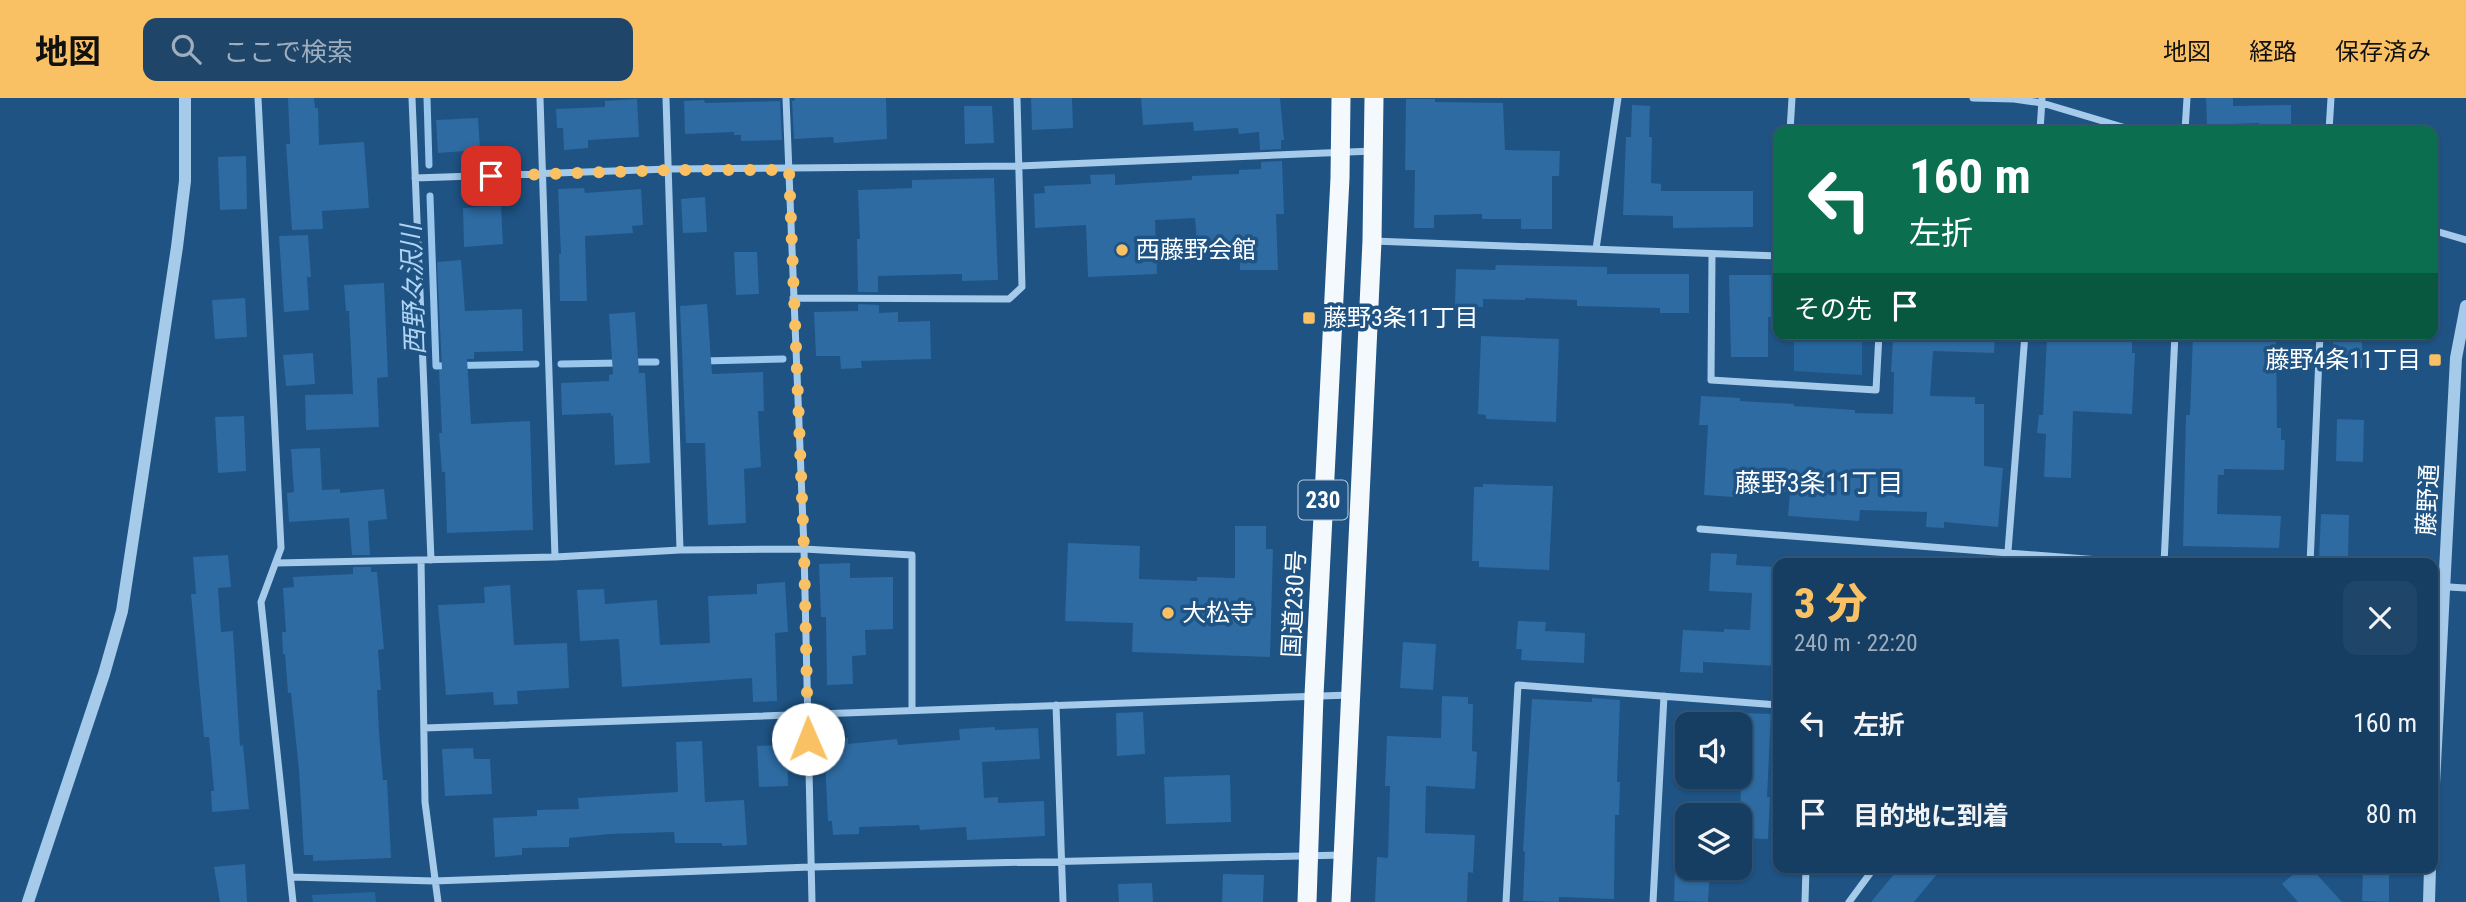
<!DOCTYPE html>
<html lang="ja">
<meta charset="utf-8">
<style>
body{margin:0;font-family:"Roboto Condensed","Noto Sans JP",sans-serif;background:#1f4569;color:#f1f3f6;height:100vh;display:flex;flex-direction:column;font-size:26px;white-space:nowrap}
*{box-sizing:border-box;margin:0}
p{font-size:23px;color:#9eaebe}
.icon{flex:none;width:38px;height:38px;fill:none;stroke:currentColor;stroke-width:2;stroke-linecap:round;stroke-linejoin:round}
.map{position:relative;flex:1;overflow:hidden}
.side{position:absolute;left:1773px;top:460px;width:665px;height:315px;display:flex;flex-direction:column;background:#163e63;border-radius:14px;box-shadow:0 2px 5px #0004,0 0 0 2px #355778}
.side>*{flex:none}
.hud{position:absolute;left:1773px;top:28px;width:665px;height:214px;border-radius:14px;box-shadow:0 2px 5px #0004,0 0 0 2px #355778;background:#0b6e4f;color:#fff;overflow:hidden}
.fabs{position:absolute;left:1675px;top:614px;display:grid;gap:14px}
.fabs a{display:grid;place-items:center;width:77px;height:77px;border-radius:14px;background:#163e63;box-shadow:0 2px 5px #0004,0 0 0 2px #355778;font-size:35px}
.pin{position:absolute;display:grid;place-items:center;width:60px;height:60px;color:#fff;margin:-30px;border-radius:14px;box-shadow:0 4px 10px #0006}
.me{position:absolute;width:77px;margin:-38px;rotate:359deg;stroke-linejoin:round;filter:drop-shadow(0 0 5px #0008)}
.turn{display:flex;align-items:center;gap:24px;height:147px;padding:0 21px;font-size:32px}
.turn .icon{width:91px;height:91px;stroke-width:2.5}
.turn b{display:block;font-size:49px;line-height:60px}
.then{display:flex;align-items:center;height:66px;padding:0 21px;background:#0003;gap:14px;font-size:26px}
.round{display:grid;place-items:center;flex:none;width:74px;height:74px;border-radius:14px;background:#1f4569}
.headline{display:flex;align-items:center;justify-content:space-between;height:119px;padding:0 21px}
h1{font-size:42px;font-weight:800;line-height:52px;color:#f9c163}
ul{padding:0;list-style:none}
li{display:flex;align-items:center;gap:21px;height:91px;padding:0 21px}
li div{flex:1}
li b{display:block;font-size:26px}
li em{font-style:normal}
header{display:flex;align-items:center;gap:42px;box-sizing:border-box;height:98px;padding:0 35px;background:#f9c163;color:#111}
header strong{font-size:33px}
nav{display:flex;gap:38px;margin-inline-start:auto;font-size:24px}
.search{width:490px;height:63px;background:#1f4569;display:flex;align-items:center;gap:18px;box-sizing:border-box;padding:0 24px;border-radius:14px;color:#9eaebe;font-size:26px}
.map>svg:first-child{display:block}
.green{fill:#27669d}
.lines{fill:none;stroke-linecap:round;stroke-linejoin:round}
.stream{stroke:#98c6ec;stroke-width:7}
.building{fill:#2d6ba2}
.minor{stroke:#a5caea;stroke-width:7}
.tertiary{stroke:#a5caea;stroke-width:12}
.trunk{stroke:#f4f9fe;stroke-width:19}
.route{stroke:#f9c163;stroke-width:12;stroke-dasharray:0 21.6}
.poi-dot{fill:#f9c163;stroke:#1e5384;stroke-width:2.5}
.labels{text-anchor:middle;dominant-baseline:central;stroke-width:7;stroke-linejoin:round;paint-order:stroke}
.shield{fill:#1e5384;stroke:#bccbda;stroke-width:2}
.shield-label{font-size:23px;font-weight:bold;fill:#fff}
.poi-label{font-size:24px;fill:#fff;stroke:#1e5384;text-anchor:start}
.street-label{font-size:24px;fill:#fff;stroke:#1e5384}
.water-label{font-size:26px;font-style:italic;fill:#b0d4f2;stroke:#1e5384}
.neighbourhood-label{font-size:26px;fill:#fff;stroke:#1e5384}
</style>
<header>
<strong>地図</strong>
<div class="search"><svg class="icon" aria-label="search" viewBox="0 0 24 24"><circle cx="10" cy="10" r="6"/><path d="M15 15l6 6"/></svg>ここで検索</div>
<nav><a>地図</a><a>経路</a><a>保存済み</a></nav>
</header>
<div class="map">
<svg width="2466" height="804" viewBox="0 0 2466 804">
<rect width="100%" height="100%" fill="#1e5384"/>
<path class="green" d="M 1794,236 L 1862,236 L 1862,277 L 1794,273 Z
M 375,794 L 376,804 L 313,804 L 312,797 Z"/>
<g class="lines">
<path class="stream" d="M 427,0 L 429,67
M 430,98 L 436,268 L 536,266
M 703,263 L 783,261
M 632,264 L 656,264
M 561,266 L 620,265"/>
</g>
<path class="building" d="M 288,0 L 314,0 L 315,10 L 318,10 L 319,47 L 364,44 L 369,110 L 322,113 L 323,131 L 292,132 L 286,46 L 290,46 Z
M 795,0 L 886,0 L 887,41 L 834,45 L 833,39 L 794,41 L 792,3 L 795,2 Z
M 1031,0 L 1072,0 L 1073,30 L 1032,32 Z
M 1141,0 L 1280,0 L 1284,42 L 1281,42 L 1281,51 L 1260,52 L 1259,34 L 1239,36 L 1238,30 L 1194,33 L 1193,24 L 1143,27 Z
M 2206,0 L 2233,0 L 2233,8 L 2291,7 L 2291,33 L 2259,33 L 2259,25 L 2207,27 Z
M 637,1 L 639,39 L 588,42 L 588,50 L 564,52 L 563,30 L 557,30 L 556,11 L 605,9 L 605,3 Z
M 1406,1 L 1435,1 L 1435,4 L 1503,5 L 1505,52 L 1560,53 L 1559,78 L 1552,78 L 1552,131 L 1521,131 L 1521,121 L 1482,121 L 1482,116 L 1434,117 L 1434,130 L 1414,130 L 1415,72 L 1405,72 Z
M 704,2 L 705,5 L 780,3 L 782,42 L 741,43 L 741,37 L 734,37 L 734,34 L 685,36 L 684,3 Z
M 1632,7 L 1650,8 L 1649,39 L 1652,39 L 1651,85 L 1661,86 L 1661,93 L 1753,93 L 1753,129 L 1673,130 L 1673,118 L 1623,117 L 1626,39 L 1631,39 Z
M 964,8 L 992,8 L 994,45 L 965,46 Z
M 478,20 L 480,52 L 438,55 L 436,22 Z
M 246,58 L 247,111 L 220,112 L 218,59 Z
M 1282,63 L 1284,116 L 1276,116 L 1278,172 L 1240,172 L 1240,156 L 1198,159 L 1195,120 L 1155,122 L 1157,176 L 1088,179 L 1086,127 L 1035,130 L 1034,96 L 1045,95 L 1044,88 L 1091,86 L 1090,77 L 1115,76 L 1115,87 L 1192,82 L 1192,78 L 1239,76 L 1239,72 L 1261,71 L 1261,64 Z
M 994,80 L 998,182 L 962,183 L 962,176 L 878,178 L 878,194 L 858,194 L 857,141 L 860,141 L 858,92 L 912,90 L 912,82 Z
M 584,90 L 585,95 L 641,91 L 643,127 L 632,128 L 633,135 L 585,138 L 587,203 L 560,203 L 559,156 L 561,156 L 558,91 Z
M 705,99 L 707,134 L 683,135 L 681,101 Z
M 501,108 L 503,146 L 464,149 L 463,110 Z
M 308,137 L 311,179 L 307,179 L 309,212 L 284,214 L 279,138 Z
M 734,154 L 757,154 L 759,196 L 736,197 Z
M 461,162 L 465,213 L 522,211 L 523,253 L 474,254 L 474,261 L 467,261 L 471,326 L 530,323 L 533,432 L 447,435 L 445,374 L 442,374 L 439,335 L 442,335 L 439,272 L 442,272 L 437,164 Z
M 1496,167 L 1607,169 L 1607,176 L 1689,176 L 1689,215 L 1660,215 L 1660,210 L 1577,208 L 1577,202 L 1525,200 L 1525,202 L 1483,201 L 1483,209 L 1455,208 L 1456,171 L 1495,172 Z
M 1729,177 L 1778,177 L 1778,219 L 1768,219 L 1768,259 L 1731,259 Z
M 384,185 L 388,279 L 377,280 L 379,329 L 306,332 L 305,297 L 353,296 L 349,213 L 346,213 L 344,187 Z
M 245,200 L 247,239 L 215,241 L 212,202 Z
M 707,206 L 712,276 L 763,274 L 764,313 L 758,313 L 761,369 L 744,371 L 746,425 L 708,427 L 705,345 L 686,345 L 680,208 Z
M 858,206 L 879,207 L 879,215 L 898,214 L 898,224 L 930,223 L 931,261 L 861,263 L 862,270 L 841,271 L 840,258 L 816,258 L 814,214 L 858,213 Z
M 635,214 L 639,275 L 645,275 L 650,365 L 615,367 L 613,317 L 611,318 L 611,315 L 562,317 L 561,285 L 609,283 L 609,277 L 613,276 L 609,216 Z
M 1897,236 L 1995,236 L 1994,255 L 1933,253 L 1930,298 L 1975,299 L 1975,306 L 1984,306 L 1984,368 L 2003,370 L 1998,429 L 1944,424 L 1944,430 L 1926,429 L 1927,414 L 1860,412 L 1859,423 L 1788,418 L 1790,394 L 1733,391 L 1733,399 L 1704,397 L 1708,327 L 1699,327 L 1701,298 L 1740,300 L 1740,303 L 1794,306 L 1794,308 L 1855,312 L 1855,315 L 1893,316 L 1894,274 L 1891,274 L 1893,242 L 1897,242 Z
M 2193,236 L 2241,236 L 2241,243 L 2276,243 L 2277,330 L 2281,330 L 2281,342 L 2285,342 L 2284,372 L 2224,371 L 2224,377 L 2218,377 L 2217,416 L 2281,418 L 2279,450 L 2183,448 L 2186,317 L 2190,317 Z
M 2333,237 L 2362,238 L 2362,270 L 2333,270 Z
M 1481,238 L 1559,241 L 1556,324 L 1486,321 L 1486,317 L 1478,316 Z
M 2100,240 L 2132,241 L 2132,255 L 2135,255 L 2132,316 L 2073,313 L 2071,380 L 2044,379 L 2046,336 L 2037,335 L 2039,317 L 2043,317 L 2047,241 L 2100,244 Z
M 313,255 L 315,286 L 286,288 L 283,257 Z
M 244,318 L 246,373 L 218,375 L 215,319 Z
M 2337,321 L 2364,322 L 2363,364 L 2336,363 Z
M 320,350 L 322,392 L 340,391 L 340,395 L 384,391 L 387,421 L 368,423 L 370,457 L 352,457 L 349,420 L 289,424 L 287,395 L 294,394 L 291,351 Z
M 1483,386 L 1553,388 L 1549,472 L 1479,469 L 1479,463 L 1472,463 L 1474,389 L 1483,389 Z
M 2321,416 L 2349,417 L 2348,461 L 2319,461 Z
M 1235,428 L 1266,428 L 1266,451 L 1273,451 L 1270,559 L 1132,554 L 1133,525 L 1065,523 L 1068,445 L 1140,448 L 1139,481 L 1197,483 L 1197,479 L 1235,480 Z
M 1711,455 L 1737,456 L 1736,467 L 1778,469 L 1774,537 L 1778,537 L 1778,568 L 1703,564 L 1703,575 L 1680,574 L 1683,532 L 1724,534 L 1724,531 L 1750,532 L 1752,495 L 1709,493 Z
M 228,457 L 231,489 L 218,490 L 221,534 L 233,533 L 240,648 L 243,647 L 249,711 L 212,714 L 211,693 L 214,693 L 209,639 L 204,639 L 191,496 L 196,496 L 193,459 Z
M 850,465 L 850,480 L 893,479 L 893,531 L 865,532 L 866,557 L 852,558 L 853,586 L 827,587 L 826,519 L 821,519 L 819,466 Z
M 353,469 L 371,469 L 371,474 L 377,474 L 384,551 L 378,552 L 381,592 L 377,592 L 379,634 L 383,682 L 387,682 L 391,760 L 313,763 L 313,757 L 304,757 L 299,672 L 291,595 L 288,595 L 285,556 L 283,556 L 282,534 L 286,534 L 283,490 L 294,489 L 293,479 L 353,476 Z
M 785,484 L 788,534 L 775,535 L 777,603 L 753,604 L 752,580 L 622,589 L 619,541 L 580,543 L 577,492 L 604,491 L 605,506 L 657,502 L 660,547 L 710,545 L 708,498 L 757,496 L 757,486 Z
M 510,487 L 514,547 L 567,545 L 569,590 L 517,593 L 518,606 L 494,607 L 493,594 L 446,597 L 438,507 L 485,505 L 484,489 Z
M 1518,523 L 1546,524 L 1545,533 L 1585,535 L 1584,565 L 1521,562 L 1522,551 L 1516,551 Z
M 1403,544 L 1436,546 L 1433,592 L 1400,590 Z
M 1442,598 L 1468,599 L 1468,606 L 1473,606 L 1472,653 L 1477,654 L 1475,691 L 1426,688 L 1425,735 L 1475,737 L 1473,775 L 1468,774 L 1467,804 L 1375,804 L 1377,759 L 1388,760 L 1390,688 L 1385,688 L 1387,638 L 1441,640 Z
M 1592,600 L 1620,602 L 1617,684 L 1620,684 L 1619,717 L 1615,717 L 1614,801 L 1559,799 L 1559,804 L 1523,803 L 1525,754 L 1523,753 L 1532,601 L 1592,604 Z
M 1143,614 L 1145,656 L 1117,658 L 1116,615 Z
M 1742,615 L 1771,616 L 1767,699 L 1770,699 L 1768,741 L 1740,740 Z
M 995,629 L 995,632 L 1038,630 L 1040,661 L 982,664 L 984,700 L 998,699 L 998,705 L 1044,703 L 1045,738 L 967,742 L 966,729 L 920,732 L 919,727 L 859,729 L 859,736 L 833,737 L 832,723 L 828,723 L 824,641 L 848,640 L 848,646 L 897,641 L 898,647 L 960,642 L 959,631 Z
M 702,643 L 705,704 L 744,702 L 747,747 L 722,748 L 722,745 L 675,745 L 674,734 L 610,736 L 569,740 L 569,749 L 522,750 L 522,757 L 495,759 L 493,720 L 537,718 L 537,712 L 579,711 L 578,700 L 678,694 L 676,644 Z
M 787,647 L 788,688 L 759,689 L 757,648 Z
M 473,650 L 474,661 L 490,661 L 492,696 L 445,698 L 442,651 Z
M 1230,677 L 1231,724 L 1166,726 L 1164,679 Z
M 245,766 L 247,804 L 220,804 L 214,769 Z
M 1675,770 L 1710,771 L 1708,804 L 1674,803 Z
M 1899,770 L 1942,770 L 1914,804 L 1871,804 Z
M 2300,770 L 2311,770 L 2342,804 L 2298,804 L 2282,786 Z
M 2363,770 L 2389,770 L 2389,804 L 2362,803 Z
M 1223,776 L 1264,777 L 1263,804 L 1222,804 Z
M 1152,785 L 1153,804 L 1119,804 L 1118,786 Z"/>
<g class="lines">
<path class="minor" d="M 258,0 L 281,450 L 261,504 L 293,804
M 412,0 L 431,462
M 540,0 L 555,459
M 666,0 L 680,452
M 786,0 L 804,451 L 812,804
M 1973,0 L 2014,1 L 2042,5 L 2136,33
M 1790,33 L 1792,0
M 2040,33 L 2042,1
M 2185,33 L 2187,0
M 2329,33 L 2331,0
M 415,80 L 669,71 L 1019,68 L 1373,53
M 2432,132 L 2466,142
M 1373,143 L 1778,158
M 1596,151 L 1618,0
M 1712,157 L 1711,282 L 1876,292 L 1879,236
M 793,200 L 1009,201 L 1022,189 L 1017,0
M 1700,431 L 2150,466
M 421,462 L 425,704 L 438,804
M 276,465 L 555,459 L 680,452 L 804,451 L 912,457 L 912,612
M 2007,466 L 2025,236
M 2164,466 L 2175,236
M 2310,466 L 2320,236
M 2432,488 L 2466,490
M 1056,607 L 1063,804
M 424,630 L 1350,597
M 291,779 L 434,783 L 811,769 L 1343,757
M 1506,804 L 1518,587 L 1778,607
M 1653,804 L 1664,598
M 1805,804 L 1806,770
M 1849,804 L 1874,770"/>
<path class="tertiary" d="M 2432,725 L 2456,260 L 2466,208
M 28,804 L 104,576 L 122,513 L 177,149 L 185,83 L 185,0
M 2429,804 L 2430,770"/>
<path class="trunk" d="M 1307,804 L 1314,597 L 1340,80 L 1341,0
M 1341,804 L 1372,143 L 1374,0"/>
</g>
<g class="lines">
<path class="route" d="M 491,78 L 669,72 L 789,72 L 804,451 L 808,641"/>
</g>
<g class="poi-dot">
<circle cx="1122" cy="152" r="7"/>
<rect x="1302" y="213" width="14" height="14" rx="3.5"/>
<rect x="2428" y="255" width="14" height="14" rx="3.5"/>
<circle cx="1168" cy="515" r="7"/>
</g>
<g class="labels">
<rect class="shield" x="1298.5" y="382.5" width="49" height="39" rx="5"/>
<g class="shield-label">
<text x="1323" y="402">230</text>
</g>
<g class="poi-label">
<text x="1136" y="152">西藤野会館</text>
<text x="1323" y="220">藤野3条11丁目</text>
<text x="2421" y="262" text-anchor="end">藤野4条11丁目</text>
<text x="1182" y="515">大松寺</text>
</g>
<g class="street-label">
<text transform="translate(2428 402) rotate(-87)">藤野通</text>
<text transform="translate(1294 506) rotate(-87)">国道230号</text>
</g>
<g class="water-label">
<text transform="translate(413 192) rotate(-92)">西野々沢川</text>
</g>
<g class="neighbourhood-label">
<text x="1819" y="385">藤野3条11丁目</text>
</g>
</g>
</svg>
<div class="fabs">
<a><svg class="icon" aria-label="sound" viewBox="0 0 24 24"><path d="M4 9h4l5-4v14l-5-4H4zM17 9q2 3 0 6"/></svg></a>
<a><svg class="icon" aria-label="layers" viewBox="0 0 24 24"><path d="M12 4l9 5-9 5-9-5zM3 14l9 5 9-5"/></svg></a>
</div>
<div class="pin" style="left:491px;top:78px;background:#d93025"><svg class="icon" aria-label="arrive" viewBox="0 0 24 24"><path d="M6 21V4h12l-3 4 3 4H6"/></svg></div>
<svg class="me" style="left:808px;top:641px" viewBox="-20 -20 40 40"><circle r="19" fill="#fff"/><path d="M0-13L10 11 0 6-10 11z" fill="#f9c163"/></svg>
<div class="hud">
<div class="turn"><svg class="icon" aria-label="left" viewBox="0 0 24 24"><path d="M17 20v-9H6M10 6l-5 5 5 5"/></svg><div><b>160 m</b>左折</div></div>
<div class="then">その先<svg class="icon" aria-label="arrive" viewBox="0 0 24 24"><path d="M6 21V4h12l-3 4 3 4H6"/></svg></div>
</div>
<section class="side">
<div class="headline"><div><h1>3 分</h1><p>240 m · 22:20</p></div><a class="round"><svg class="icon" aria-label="close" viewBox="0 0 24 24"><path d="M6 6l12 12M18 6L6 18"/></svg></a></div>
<ul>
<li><svg class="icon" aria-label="left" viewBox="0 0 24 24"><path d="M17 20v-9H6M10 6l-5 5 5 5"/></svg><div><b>左折</b></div><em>160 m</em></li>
<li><svg class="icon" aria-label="arrive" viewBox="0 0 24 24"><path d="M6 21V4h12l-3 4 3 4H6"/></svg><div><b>目的地に到着</b></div><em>80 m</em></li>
</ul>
</section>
</div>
